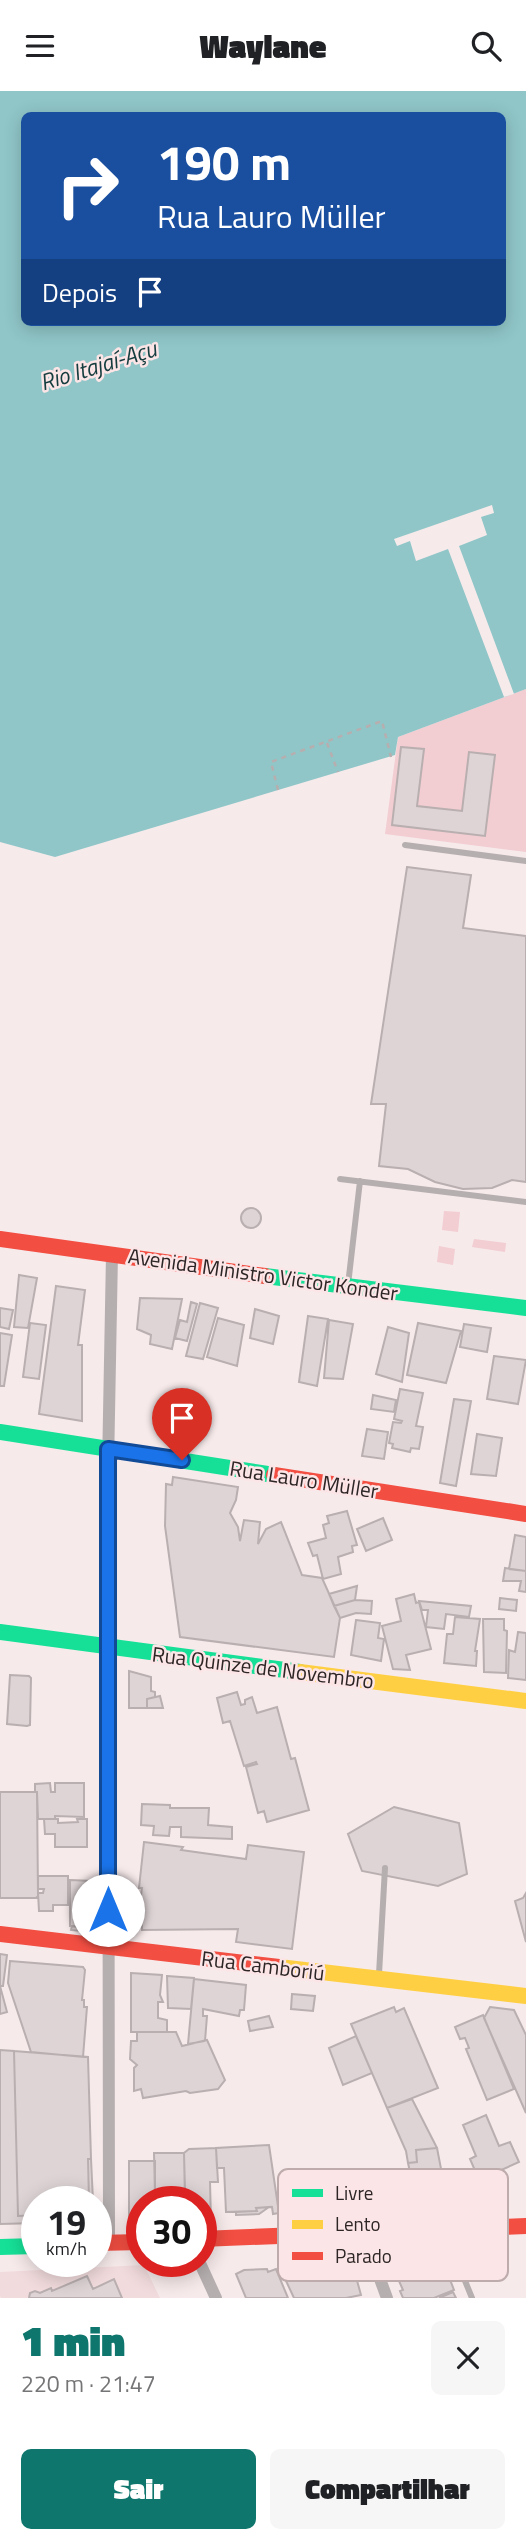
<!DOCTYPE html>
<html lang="pt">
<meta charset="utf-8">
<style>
body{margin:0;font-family:"Titillium Web",sans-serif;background:#f6f6f6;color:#202124;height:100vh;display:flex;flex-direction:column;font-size:26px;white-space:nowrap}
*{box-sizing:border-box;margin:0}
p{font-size:23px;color:#757577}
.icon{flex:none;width:38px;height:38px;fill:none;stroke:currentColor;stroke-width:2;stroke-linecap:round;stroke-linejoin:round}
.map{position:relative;height:2207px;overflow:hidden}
.panel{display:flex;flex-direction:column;background:#fff;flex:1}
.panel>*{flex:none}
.hud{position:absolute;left:21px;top:21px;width:485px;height:214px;border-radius:10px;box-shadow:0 4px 18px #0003;background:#1a4fa0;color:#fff;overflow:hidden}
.speed{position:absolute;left:21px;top:2095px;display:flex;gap:14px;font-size:35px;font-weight:700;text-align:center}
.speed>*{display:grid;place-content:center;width:91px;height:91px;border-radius:50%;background:#fff;box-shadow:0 4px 18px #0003;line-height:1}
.speed small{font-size:18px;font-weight:400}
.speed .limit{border:10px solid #d22;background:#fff;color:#111}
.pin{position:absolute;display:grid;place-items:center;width:60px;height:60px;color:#fff;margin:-72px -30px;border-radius:50% 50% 50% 0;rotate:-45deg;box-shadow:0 0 7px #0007}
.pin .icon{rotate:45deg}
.me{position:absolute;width:77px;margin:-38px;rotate:0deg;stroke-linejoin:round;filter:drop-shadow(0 0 5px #0008)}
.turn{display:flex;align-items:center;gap:24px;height:147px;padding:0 21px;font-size:32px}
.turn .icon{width:91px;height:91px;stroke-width:2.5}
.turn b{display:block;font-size:49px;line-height:60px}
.then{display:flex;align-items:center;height:66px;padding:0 21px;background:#0003;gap:14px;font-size:26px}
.round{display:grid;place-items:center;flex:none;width:74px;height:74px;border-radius:10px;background:#f6f6f6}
.summary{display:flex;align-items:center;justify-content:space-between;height:119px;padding:0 21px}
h1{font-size:42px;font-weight:800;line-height:52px;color:#0f766e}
.primary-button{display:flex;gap:14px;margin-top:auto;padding:14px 21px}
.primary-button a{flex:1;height:80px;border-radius:10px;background:#0f766e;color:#fff;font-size:28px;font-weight:800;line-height:80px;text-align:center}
.primary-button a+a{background:#f6f6f6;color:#202124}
header{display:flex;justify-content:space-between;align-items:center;height:91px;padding:0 21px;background:#fff;font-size:32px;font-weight:800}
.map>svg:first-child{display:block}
.built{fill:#f2dbdd}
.green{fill:#f2cdd1}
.water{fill:#90c6c8;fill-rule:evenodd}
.pier{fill:#f7eaeb}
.building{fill:#ded4d5;stroke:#b9afb0;stroke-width:2}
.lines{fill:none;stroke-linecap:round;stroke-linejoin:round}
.path{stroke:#b6aeaf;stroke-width:2.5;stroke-dasharray:5 5;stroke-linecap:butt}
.lane{stroke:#b6afb0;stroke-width:6}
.street{stroke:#b6afb0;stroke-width:12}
.fast{stroke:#16e098;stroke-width:16}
.slow{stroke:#ffcf43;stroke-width:16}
.jam{stroke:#f24e42;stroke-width:16}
.route-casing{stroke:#114b97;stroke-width:18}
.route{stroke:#1a73e8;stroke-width:12}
.labels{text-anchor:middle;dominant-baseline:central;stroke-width:5;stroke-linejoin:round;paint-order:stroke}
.street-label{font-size:21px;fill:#2d2526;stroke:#fce5e6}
.water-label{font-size:23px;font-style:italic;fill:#153d3f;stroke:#fce5e6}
.key{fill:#fce5e6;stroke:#beabac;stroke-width:2}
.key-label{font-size:19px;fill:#2d2526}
</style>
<header><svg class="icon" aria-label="menu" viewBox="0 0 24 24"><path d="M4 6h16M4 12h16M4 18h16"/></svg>Waylane<svg class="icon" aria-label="search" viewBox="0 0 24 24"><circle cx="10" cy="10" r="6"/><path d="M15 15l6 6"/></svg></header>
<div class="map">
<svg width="526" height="2207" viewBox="0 0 526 2207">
<rect width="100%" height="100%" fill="#f7eaeb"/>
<path class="built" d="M 144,2174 L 160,2207 L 1,2207 L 0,2205 L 0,2181 Z"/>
<path class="green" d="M 526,598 L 526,761 L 385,743 L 398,646 Z
M 444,1120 L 460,1121 L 458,1141 L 442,1139 Z
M 474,1148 L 506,1152 L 505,1161 L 472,1156 Z
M 439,1155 L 455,1158 L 453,1174 L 437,1171 Z"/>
<path class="water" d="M 0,0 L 526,0 L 526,598 L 398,646 L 395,664 L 55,766 L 0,751 ZM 24,24 L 502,24 L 502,231 L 24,231 Z"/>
<path class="pier" d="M 492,414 L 494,422 L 481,426 L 487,444 L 459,455 L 514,603 L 504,606 L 448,458 L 416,470 L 410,450 L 397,455 L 394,448 Z"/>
<path class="building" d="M 401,656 L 424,658 L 417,715 L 462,720 L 469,661 L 495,664 L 485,745 L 392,734 Z
M 407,776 L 471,784 L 463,837 L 526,845 L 526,1091 L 512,1089 L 492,1097 L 463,1098 L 435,1091 L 408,1078 L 379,1075 L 386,1013 L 371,1013 Z
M241 1127a10 10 0 1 1 20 0a10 10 0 1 1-20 0Z
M 19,1184 L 37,1187 L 28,1237 L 14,1236 Z
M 56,1195 L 85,1199 L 78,1254 L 82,1254 L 82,1330 L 39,1323 Z
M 140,1207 L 182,1208 L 172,1258 L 150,1253 L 151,1244 L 137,1238 Z
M 191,1211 L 197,1213 L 187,1250 L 175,1247 L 180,1229 L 187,1231 Z
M 200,1212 L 218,1217 L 203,1268 L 186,1265 Z
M 0,1217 L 13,1219 L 9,1238 L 0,1236 Z
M 255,1218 L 279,1225 L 273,1253 L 250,1247 Z
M 308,1225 L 328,1228 L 317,1295 L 299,1291 Z
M 218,1227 L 244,1234 L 237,1275 L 207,1266 Z
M 329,1229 L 353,1233 L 343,1288 L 324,1287 Z
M 30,1232 L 46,1234 L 39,1288 L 23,1286 Z
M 418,1232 L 461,1240 L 446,1292 L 407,1284 Z
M 464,1233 L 491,1237 L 487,1261 L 460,1256 Z
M 388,1236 L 409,1242 L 402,1291 L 376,1283 Z
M 0,1242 L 12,1244 L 4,1295 L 0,1295 Z
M 494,1265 L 526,1269 L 518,1313 L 487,1308 Z
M 400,1298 L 423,1302 L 416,1335 L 423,1336 L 419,1358 L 411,1357 L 410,1361 L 392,1357 L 393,1353 L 389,1352 L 393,1331 L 401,1332 L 402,1330 L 394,1328 Z
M 373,1304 L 396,1309 L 394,1321 L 371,1318 Z
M 454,1308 L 471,1310 L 456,1395 L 440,1392 Z
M 367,1338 L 388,1341 L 384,1368 L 362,1365 Z
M 477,1343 L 502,1347 L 496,1385 L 471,1383 Z
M 173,1386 L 238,1396 L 236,1409 L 230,1422 L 238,1436 L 240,1450 L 244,1429 L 260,1431 L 258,1453 L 266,1438 L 281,1431 L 302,1484 L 322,1487 L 340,1527 L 334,1566 L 180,1546 L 165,1435 L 166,1393 L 172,1394 Z
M 347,1420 L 357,1454 L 352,1455 L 353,1461 L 338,1466 L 341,1483 L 323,1488 L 317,1464 L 313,1465 L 308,1452 L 326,1447 L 323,1434 L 329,1432 L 327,1425 Z
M 383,1427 L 392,1449 L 366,1460 L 357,1438 Z
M 515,1444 L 526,1446 L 526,1480 L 509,1478 Z
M 505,1477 L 526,1480 L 526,1501 L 519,1500 L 521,1490 L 503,1490 Z
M 357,1495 L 355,1509 L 334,1515 L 329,1503 Z
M 414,1503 L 416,1512 L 419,1511 L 431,1558 L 406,1564 L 410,1579 L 393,1578 L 382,1535 L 401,1530 L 396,1508 Z
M 500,1507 L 517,1509 L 516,1520 L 499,1518 Z
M 355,1509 L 372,1510 L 371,1523 L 356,1522 L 340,1527 L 334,1515 Z
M 419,1510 L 471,1515 L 469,1526 L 446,1523 L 444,1538 L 426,1536 L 428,1519 L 422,1519 Z
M 455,1526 L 480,1528 L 475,1560 L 477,1560 L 476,1575 L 444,1572 L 447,1543 L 453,1543 Z
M 483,1528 L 504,1528 L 504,1539 L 507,1540 L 506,1582 L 484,1581 Z
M 356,1529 L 380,1532 L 378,1547 L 384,1548 L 381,1570 L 351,1564 Z
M 518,1541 L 526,1542 L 526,1589 L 508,1587 L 509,1559 L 515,1561 Z
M 129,1580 L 151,1586 L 151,1600 L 155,1601 L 155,1606 L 147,1608 L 147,1617 L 129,1617 Z
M 10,1584 L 29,1585 L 31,1587 L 30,1634 L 27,1635 L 7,1633 Z
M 237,1601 L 241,1614 L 245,1613 L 245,1609 L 252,1606 L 257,1622 L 277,1616 L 291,1668 L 295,1667 L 309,1719 L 267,1731 L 264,1720 L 258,1722 L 246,1676 L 257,1673 L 256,1671 L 244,1675 L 230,1630 L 223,1632 L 217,1607 Z
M 160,1605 L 163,1617 L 147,1617 L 147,1608 Z
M 50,1692 L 51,1701 L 55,1701 L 55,1692 L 84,1692 L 84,1726 L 55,1725 L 55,1728 L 38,1728 L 37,1701 L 35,1701 L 35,1693 Z
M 0,1701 L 37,1701 L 38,1805 L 36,1807 L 0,1807 Z
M 142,1713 L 170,1714 L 170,1717 L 209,1717 L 208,1734 L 232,1736 L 232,1748 L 181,1746 L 181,1736 L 170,1736 L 169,1745 L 153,1744 L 154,1735 L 141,1734 Z
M 394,1716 L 459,1732 L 467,1783 L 438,1795 L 362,1780 L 348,1743 Z
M 44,1728 L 58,1728 L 58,1732 L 78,1731 L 77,1728 L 87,1728 L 87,1756 L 55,1756 L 55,1743 L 45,1743 Z
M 144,1751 L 183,1756 L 181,1759 L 246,1768 L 248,1754 L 304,1761 L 292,1858 L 236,1851 L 238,1838 L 142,1839 L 142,1827 L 138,1827 L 142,1797 L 139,1797 Z
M 38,1785 L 68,1785 L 68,1814 L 53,1814 L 53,1820 L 39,1820 L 38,1802 L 43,1802 L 44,1798 L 38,1798 Z
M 70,1789 L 92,1790 L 93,1835 L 89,1837 L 70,1835 Z
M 526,1802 L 526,1851 L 515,1810 L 523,1807 Z
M 72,1835 L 89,1837 L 89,1841 L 71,1839 Z
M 0,1863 L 7,1864 L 3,1895 L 0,1895 Z
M 10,1870 L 83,1876 L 85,1879 L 82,1909 L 84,1909 L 84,1916 L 87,1916 L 83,1966 L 31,1961 L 8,1892 Z
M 131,1882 L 162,1884 L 160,1904 L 163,1911 L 158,1911 L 158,1927 L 167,1929 L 167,1941 L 131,1941 Z
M 167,1885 L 194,1887 L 191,1918 L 168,1917 Z
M 194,1888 L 246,1894 L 244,1919 L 240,1919 L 239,1925 L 203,1918 L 203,1925 L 207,1925 L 205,1950 L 188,1953 Z
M 0,1895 L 7,1921 L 0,1923 Z
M 292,1903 L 315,1905 L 313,1920 L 291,1918 Z
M 394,1916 L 396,1921 L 404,1917 L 438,1997 L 387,2017 L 351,1933 Z
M 490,1916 L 514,1919 L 526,1944 L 526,2022 L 484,1927 Z
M 483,1924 L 514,1998 L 487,2009 L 466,1958 L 469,1957 L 465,1947 L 460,1948 L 455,1936 Z
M 269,1925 L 273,1936 L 250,1940 L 248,1930 Z
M 137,1941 L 176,1941 L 182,1955 L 207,1949 L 225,1989 L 218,1998 L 190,2002 L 186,2000 L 143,2007 L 141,1998 L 134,2000 L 134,1977 L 137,1974 L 130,1968 L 131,1950 L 137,1950 Z
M 356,1945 L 372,1982 L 343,1994 L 329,1957 Z
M 0,1959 L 14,1960 L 18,2125 L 37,2124 L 37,2132 L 0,2133 Z
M 14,1960 L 88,1966 L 91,2068 L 88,2068 L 89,2110 L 37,2110 L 37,2124 L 18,2125 Z
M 412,2008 L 437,2057 L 416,2059 L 417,2071 L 408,2072 L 406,2060 L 387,2017 Z
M 486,2024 L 499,2055 L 510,2051 L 519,2071 L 479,2089 L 470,2068 L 476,2065 L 463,2034 Z
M 269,2054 L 279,2122 L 273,2123 L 272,2116 L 256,2117 L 257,2120 L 226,2121 L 224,2077 L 217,2077 L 216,2057 Z
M 216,2057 L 218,2091 L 210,2091 L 211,2130 L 201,2130 L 201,2110 L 189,2110 L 188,2099 L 185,2099 L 184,2062 L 189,2058 Z
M 437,2057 L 442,2083 L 444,2083 L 448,2115 L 439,2116 L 438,2106 L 424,2107 L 422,2111 L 417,2112 L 408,2072 L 417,2071 L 416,2059 Z
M 154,2062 L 184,2062 L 185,2110 L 171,2110 L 163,2103 L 155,2103 Z
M 88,2068 L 91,2068 L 93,2110 L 89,2110 Z
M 129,2070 L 155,2070 L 155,2110 L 142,2110 L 142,2126 L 129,2126 Z
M 269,2116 L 259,2123 L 236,2124 L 236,2121 L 257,2120 L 256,2117 Z
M 441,2165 L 454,2199 L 434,2207 L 403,2207 L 400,2200 L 403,2199 L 391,2172 L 394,2167 Z
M 338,2174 L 356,2186 L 361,2204 L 346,2207 L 294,2207 L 280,2177 Z
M 267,2178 L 268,2181 L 276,2178 L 288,2207 L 246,2207 L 236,2183 L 244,2179 Z
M 87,2185 L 93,2198 L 114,2188 L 122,2207 L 29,2207 L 30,2202 L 35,2200 L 40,2202 L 51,2197 L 52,2200 Z
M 453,2201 L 456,2207 L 439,2207 Z"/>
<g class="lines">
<path class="path" d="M 327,652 L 338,681
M 278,699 L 271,671 L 382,630 L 391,666"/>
<path class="lane" d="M 405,754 L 526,770
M 340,1088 L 526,1111
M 348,1194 L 360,1090
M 379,1883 L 385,1777
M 446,2143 L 472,2207"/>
<path class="street" d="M 363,2142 L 387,2207
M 109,2152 L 108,1376 L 112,1163
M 199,2170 L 216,2207"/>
<path class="fast" d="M 265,1185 L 526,1217
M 0,1341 L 274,1384
M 0,1541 L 300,1581
M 0,2156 L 37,2155"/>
<path class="slow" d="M 300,1581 L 526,1610
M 279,1876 L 526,1905"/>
<path class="jam" d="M 0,1148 L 265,1185
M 274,1384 L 526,1423
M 0,1843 L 279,1876
M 201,2148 L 526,2135
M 96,2152 L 142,2151"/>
</g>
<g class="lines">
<g class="route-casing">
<path id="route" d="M 108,1819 L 108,1358 L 182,1369"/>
</g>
<use href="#route" class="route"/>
</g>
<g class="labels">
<g class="street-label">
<text transform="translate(263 1183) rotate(8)">Avenida Ministro Victor Konder</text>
<text transform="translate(304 1388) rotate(9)">Rua Lauro Müller</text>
<text transform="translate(263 1576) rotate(7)">Rua Quinze de Novembro</text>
<text transform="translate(263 1874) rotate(7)">Rua Camboriú</text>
</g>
<g class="water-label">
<text transform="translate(98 274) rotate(-17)">Rio Itajaí-Açu</text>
</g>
</g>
<rect x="278" y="2078" width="230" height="112" rx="10" class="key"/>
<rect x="292" y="2098" width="31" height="8" fill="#16e098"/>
<rect x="292" y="2129" width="31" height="9" fill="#ffcf43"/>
<rect x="292" y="2161" width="31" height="8" fill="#f24e42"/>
<g class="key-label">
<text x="335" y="2109">Livre</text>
<text x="335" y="2140">Lento</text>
<text x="335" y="2172">Parado</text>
</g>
</svg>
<div class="speed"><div>19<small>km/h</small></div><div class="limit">30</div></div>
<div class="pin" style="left:182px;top:1369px;background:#d93025"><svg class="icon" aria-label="arrive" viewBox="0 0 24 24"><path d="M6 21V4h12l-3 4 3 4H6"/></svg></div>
<svg class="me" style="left:108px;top:1819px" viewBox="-20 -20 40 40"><circle r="19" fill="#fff"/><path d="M0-13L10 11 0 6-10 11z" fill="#1a73e8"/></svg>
<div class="hud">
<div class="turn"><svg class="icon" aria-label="right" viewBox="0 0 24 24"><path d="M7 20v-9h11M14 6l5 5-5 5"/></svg><div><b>190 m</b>Rua Lauro Müller</div></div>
<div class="then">Depois<svg class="icon" aria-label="arrive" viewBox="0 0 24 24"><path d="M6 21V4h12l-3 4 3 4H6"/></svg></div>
</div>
</div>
<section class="panel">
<div class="summary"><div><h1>1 min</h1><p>220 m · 21:47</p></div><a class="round"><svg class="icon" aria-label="close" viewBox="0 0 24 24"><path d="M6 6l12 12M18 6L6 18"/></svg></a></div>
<div class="primary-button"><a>Sair</a><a>Compartilhar</a></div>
</section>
